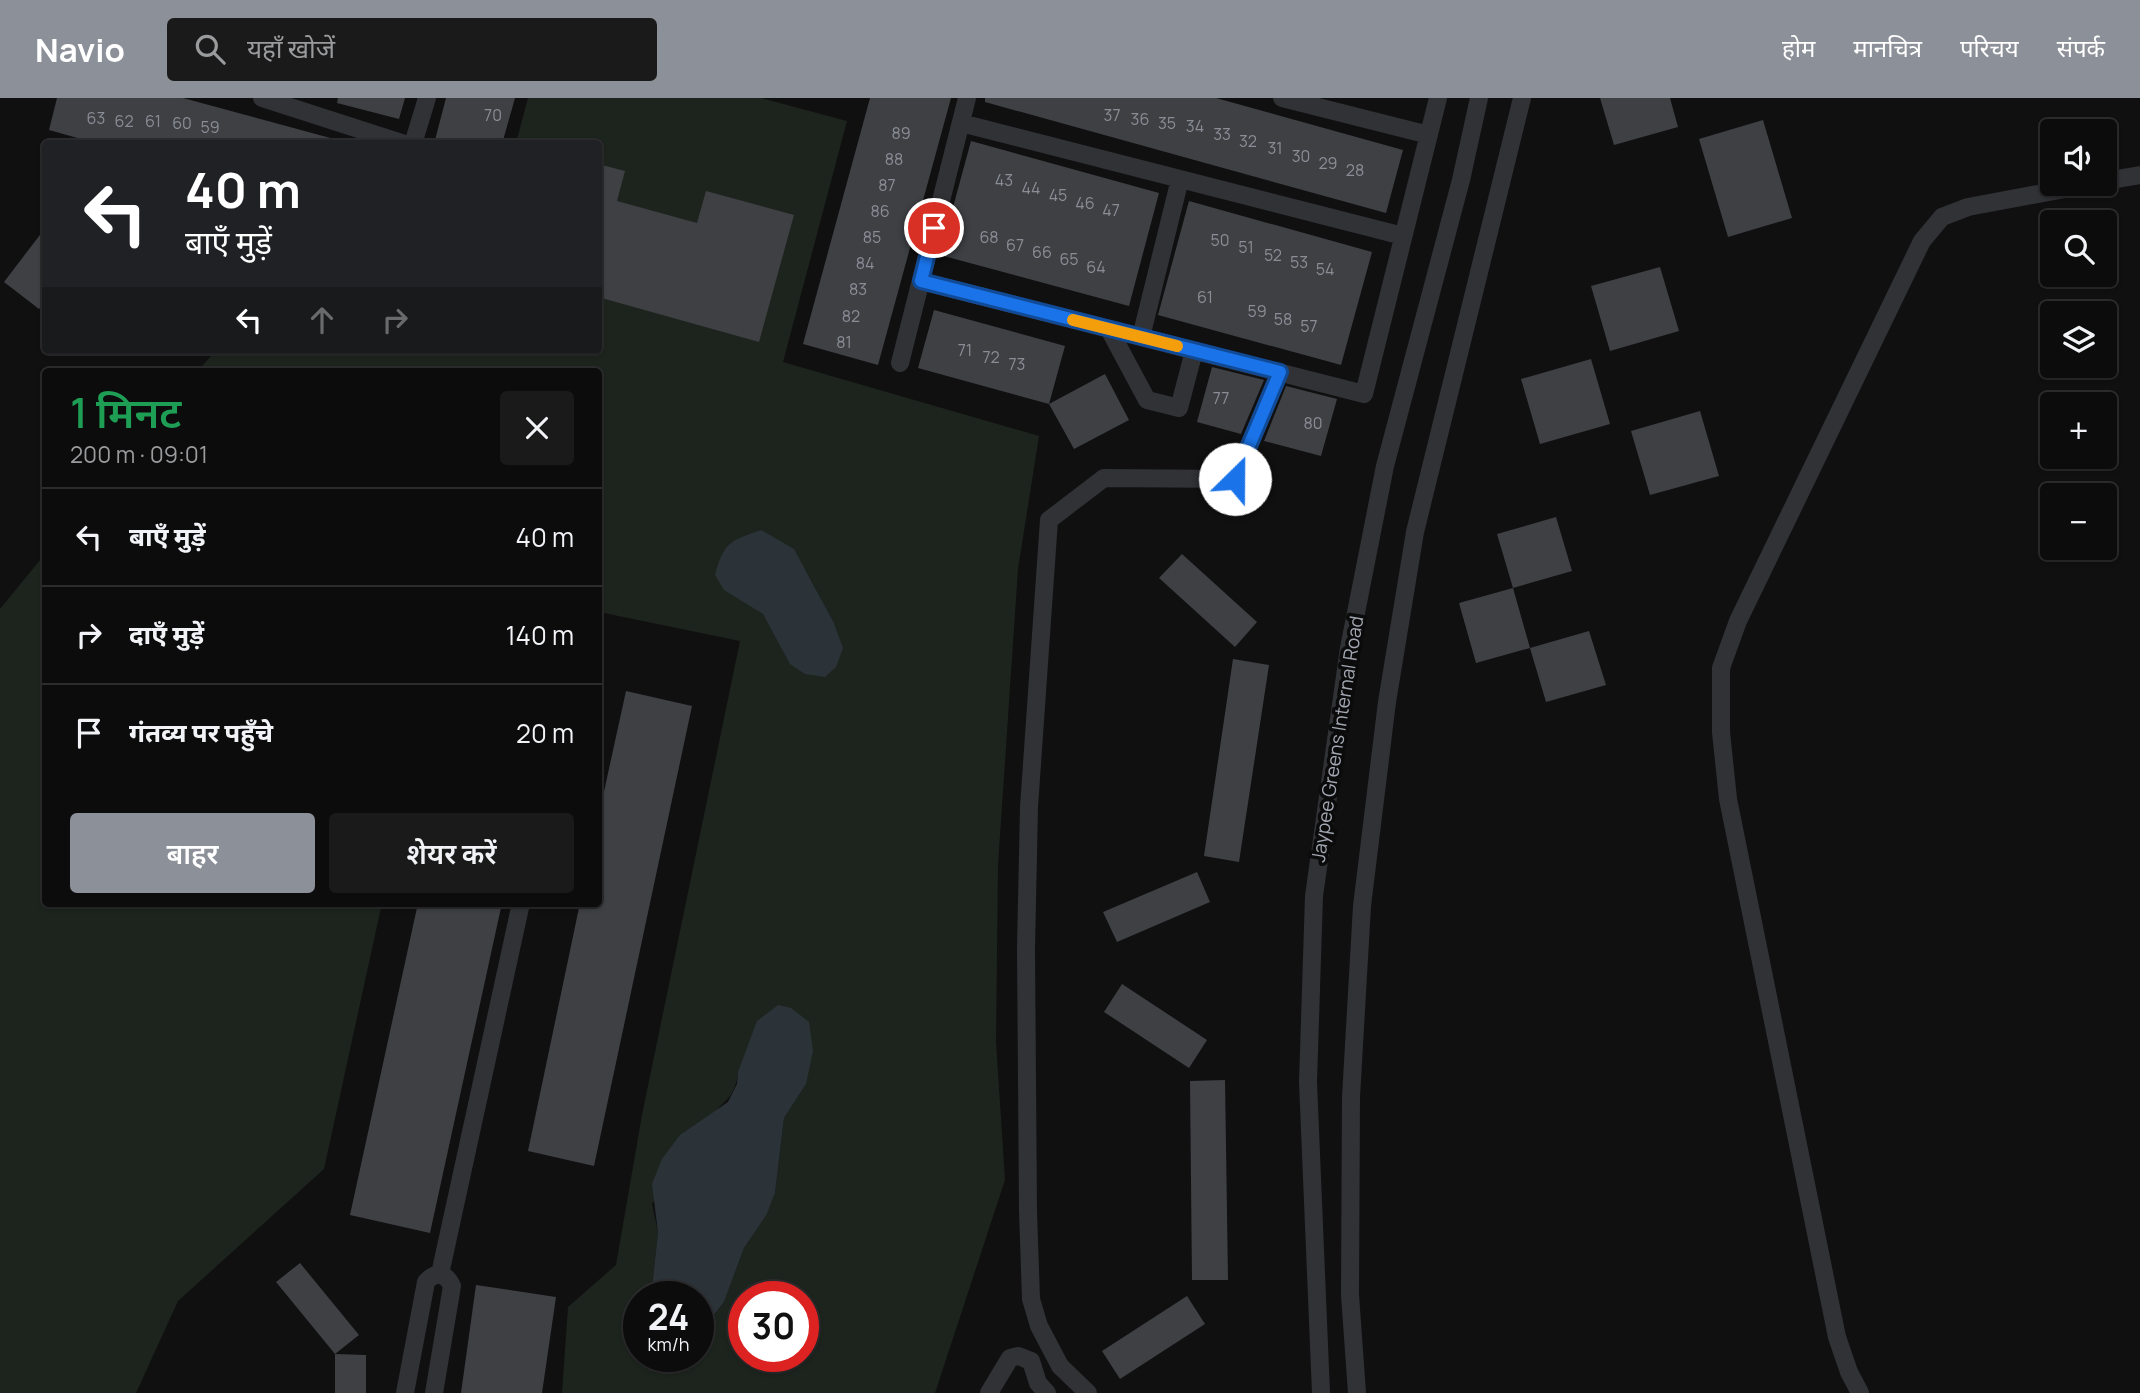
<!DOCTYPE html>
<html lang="hi">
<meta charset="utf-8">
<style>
body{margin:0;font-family:Manrope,"Noto Sans Devanagari",sans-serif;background:#1a1a1b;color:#f1f3f6;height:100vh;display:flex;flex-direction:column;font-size:26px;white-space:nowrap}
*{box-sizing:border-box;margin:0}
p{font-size:23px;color:#9a9b9d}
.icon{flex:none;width:38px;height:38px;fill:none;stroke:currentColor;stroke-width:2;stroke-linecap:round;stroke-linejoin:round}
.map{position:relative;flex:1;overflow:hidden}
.drawer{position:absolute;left:42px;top:270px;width:560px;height:539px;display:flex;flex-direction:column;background:#0c0c0d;border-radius:7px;box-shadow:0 2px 5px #0004,0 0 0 2px #2c2c2e}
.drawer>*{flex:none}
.top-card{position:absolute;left:42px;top:42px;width:560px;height:214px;border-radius:7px;box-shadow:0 2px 5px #0004,0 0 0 2px #2c2c2e;background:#202124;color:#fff;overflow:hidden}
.buttons{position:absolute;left:2040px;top:21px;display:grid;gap:14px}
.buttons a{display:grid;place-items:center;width:77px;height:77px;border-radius:7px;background:#0c0c0d;box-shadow:0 2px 5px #0004,0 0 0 2px #2c2c2e;font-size:35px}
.speed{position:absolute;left:623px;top:1183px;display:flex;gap:14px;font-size:35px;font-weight:700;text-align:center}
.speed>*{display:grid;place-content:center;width:91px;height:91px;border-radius:50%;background:#0c0c0d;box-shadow:0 2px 5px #0004,0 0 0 2px #2c2c2e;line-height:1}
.speed small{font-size:18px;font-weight:400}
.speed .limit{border:10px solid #d22;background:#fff;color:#111}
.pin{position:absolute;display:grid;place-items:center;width:60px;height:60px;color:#fff;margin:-30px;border:4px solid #fff;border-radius:50%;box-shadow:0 2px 7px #0007}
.me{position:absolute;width:77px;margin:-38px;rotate:23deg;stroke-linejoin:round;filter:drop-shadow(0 0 5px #0008)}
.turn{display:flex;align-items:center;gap:24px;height:147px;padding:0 28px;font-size:32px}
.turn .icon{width:91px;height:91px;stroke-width:2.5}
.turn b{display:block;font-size:49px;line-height:60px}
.lanes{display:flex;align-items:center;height:66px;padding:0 28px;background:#0003;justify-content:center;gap:35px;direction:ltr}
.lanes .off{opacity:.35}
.round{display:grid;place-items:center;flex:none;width:74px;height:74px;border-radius:7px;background:#1a1a1b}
.summary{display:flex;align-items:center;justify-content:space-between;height:119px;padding:0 28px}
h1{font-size:42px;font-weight:600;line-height:52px;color:#1e9e55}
.button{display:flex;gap:14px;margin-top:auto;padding:14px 28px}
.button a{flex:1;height:80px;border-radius:7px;background:#8c9099;color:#fff;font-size:28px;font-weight:600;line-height:80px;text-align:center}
.button a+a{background:#1a1a1b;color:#f1f3f6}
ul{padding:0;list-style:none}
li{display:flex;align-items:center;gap:21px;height:98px;padding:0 28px;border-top:2px solid #2c2c2e}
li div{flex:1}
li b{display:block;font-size:26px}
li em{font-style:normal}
header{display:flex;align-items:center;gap:42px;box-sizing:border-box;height:98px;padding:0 35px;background:#8c9099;color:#fff}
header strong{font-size:33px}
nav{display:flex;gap:38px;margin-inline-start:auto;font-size:24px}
.search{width:490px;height:63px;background:#1a1a1b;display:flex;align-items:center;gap:18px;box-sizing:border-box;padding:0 24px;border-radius:7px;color:#9a9b9d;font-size:26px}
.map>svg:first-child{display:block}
.green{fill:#1d241d;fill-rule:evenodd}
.water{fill:#2b3339}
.building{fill:#3f4044}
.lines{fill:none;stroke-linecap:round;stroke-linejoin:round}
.street{stroke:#313236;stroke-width:18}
.route-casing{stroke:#114b97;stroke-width:18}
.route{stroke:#1a73e8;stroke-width:12}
.slow{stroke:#f59e0b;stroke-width:12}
.labels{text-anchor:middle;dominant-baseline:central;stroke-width:7;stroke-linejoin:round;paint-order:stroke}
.number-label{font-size:16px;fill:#898d96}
.street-label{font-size:19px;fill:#a2a7b1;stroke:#0b0b0c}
</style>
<header>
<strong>Navio</strong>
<div class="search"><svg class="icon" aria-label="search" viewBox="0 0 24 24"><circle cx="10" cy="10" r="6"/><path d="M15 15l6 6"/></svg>यहाँ खोजें</div>
<nav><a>होम</a><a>मानचित्र</a><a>परिचय</a><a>संपर्क</a></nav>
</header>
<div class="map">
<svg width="2140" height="1295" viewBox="0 0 2140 1295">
<rect width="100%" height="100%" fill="#101011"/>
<path class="green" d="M 528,0 L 761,0 L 847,23 L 783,264 L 1039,338 L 1018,471 L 998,767 L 996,944 L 1005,1082 L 935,1295 L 562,1295 L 568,1209 L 616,1167 L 642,1017 L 740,543 L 599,514 L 598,273 L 198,273 L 216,252 L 598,252 L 598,46 L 516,45 ZM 805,471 L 833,523 L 773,532 L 763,516 L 749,506 ZM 738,974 L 806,986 L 784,1020 L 775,1095 L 767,1116 L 744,1150 L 724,1204 L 705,1230 L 698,1231 L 698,1258 L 639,1258 L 639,1199 L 651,1199 L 658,1134 L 652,1106 C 672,1077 689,1046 711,1019 C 725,1000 735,1001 738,974 ZM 744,1199 L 803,1199 L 803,1258 L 744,1258 Z
M 45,456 L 46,805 L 382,805 L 324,1071 L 178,1203 L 136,1295 L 0,1295 L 0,511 Z"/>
<path class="water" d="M 761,432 L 794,451 L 833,523 L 843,550 L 836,569 L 825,579 L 805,576 L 790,566 L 763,516 L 724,492 L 715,477 C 724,444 730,443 761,432 Z
M 778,907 L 791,910 L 809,924 L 813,953 L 806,986 L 784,1020 L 775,1095 L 767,1116 L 744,1150 L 724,1204 L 704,1230 L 698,1231 L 698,1199 L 651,1199 L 658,1134 L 652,1086 L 662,1061 L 680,1037 L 728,1004 L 737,986 L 738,974 L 757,923 Z"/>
<path class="building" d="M 57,0 L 183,0 L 334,41 L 333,46 L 99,46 L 49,32 Z
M 338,0 L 405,0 L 399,21 L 337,5 Z
M 446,0 L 515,0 L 502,46 L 434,46 Z
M 870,0 L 951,0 L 878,267 L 803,246 Z
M 985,0 L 1216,0 L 1403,52 L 1386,115 L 985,4 Z
M 1600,0 L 1670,0 L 1678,29 L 1614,47 Z
M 1763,22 L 1792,120 L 1728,139 L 1699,41 Z
M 971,43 L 1159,95 L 1129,208 L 940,157 Z
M 598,66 L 625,73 L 617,103 L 697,125 L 706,93 L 794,117 L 759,244 L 598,199 Z
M 1189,103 L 1372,154 L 1341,267 L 1158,217 Z
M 46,129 L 46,203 L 39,211 L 4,184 Z
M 1660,169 L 1679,233 L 1610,253 L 1591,188 Z
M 934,212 L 1065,248 L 1049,306 L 918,270 Z
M 1591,261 L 1610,326 L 1540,346 L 1521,281 Z
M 1212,269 L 1264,282 L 1241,336 L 1197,324 Z
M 1105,276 L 1129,322 L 1074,351 L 1049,306 Z
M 1286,288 L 1337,301 L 1321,358 L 1264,343 Z
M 1700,313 L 1719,378 L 1650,397 L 1631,333 Z
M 1556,419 L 1572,473 L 1513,490 L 1497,436 Z
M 1182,456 L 1257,524 L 1235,549 L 1159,480 Z
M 1513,490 L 1530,550 L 1476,565 L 1459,505 Z
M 1589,533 L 1606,587 L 1546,604 L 1530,550 Z
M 1233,561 L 1269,567 L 1239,764 L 1204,758 Z
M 626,593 L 692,608 L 594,1068 L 528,1053 L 580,805 L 598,805 L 598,721 Z
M 1197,774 L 1210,804 L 1117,844 L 1103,814 Z
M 418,805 L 502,805 L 430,1135 L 350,1117 Z
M 1122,886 L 1207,942 L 1189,970 L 1104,914 Z
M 1225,982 L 1228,1182 L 1192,1182 L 1190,983 Z
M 300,1165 L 359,1237 L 335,1256 L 276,1184 Z
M 476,1187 L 556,1199 L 542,1295 L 461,1295 Z
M 1187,1198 L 1205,1226 L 1120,1281 L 1102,1253 Z
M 335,1256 L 366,1257 L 366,1295 L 335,1295 Z"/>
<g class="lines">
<path class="street" d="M 262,0 L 405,46
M 1282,0 L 1429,37
M 961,25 L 1403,138
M 413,46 L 427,0
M 2105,83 L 2140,77
M 921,183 L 1364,296 L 1438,0
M 1109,231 L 1147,302 L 1179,310 L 1194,253
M 1141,239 L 1180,81
M 900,265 L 967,0
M 440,1176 L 521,805
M 405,1295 L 426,1184 C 436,1173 446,1175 452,1188 L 434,1295
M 989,1295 L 1010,1260 L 1018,1258 L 1031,1263 L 1038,1285 L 1047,1295
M 1088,1295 L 1060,1268 L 1039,1228 L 1031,1201 L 1028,1113 L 1026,850 L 1029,709 L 1049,422 L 1104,380 L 1235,381 L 1280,274
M 1321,1295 L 1308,984 L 1314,798 L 1349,550 L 1385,368 L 1461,82 L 1479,0
M 1357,1295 L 1350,1197 L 1351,999 L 1362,808 L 1387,604 L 1415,434 L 1522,0
M 1860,1295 L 1849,1274 L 1837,1239 L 1728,701 L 1721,634 L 1721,570 L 1738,523 L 1922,143 L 1942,119 L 1968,109 L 2091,86"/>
</g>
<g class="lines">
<g class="route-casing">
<path id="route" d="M 934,130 L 921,183 L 1280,274 L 1235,381"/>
</g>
<use href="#route" class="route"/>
<path class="slow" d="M 1073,222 L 1177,248"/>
</g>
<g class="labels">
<g class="number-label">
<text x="493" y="17">70</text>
<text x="1112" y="17">37</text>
<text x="96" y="20">63</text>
<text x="1140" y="21">36</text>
<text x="124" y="23">62</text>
<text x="153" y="23">61</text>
<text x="182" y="25">60</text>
<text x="1167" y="25">35</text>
<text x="1195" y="28">34</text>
<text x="210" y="29">59</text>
<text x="901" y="35">89</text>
<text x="1222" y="36">33</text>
<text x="1248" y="43">32</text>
<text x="1275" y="50">31</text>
<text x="1301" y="58">30</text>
<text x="894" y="61">88</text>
<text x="1328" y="65">29</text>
<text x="1355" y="72">28</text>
<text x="1004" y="82">43</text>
<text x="887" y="87">87</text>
<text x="1031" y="90">44</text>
<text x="1058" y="97">45</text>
<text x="1085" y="105">46</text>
<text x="1111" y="112">47</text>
<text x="880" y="113">86</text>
<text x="872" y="139">85</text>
<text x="989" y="139">68</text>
<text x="1220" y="142">50</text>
<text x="1015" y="147">67</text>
<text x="1246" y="149">51</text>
<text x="1042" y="154">66</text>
<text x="1273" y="157">52</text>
<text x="1069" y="161">65</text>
<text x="1299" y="164">53</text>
<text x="865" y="165">84</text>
<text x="1096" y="169">64</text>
<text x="1325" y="171">54</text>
<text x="858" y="191">83</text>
<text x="1205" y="199">61</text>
<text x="1257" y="213">59</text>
<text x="851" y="218">82</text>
<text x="1283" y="221">58</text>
<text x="1309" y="228">57</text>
<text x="844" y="244">81</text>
<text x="965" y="252">71</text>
<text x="991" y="259">72</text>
<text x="1017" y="266">73</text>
<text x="1221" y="300">77</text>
<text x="1313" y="325">80</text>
</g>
<g class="street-label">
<text transform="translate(1337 641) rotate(-81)">Jaypee Greens Internal Road</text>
</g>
</g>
</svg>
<div class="buttons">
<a><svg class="icon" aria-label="sound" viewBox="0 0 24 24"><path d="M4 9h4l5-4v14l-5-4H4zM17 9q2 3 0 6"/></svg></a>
<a><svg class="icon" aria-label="search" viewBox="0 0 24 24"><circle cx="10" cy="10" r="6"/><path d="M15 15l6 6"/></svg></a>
<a><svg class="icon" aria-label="layers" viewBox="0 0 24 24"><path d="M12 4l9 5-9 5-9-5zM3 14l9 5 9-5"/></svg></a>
<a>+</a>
<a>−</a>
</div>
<div class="speed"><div>24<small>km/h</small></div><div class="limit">30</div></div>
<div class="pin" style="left:934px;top:130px;background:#d93025"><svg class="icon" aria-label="arrive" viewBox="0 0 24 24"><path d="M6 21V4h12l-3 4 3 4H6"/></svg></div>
<svg class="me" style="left:1235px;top:381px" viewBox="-20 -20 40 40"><circle r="19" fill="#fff"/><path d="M0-13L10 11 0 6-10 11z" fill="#1a73e8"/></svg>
<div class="top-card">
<div class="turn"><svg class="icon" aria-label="left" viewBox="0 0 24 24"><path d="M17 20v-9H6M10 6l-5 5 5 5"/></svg><div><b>40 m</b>बाएँ मुड़ें</div></div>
<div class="lanes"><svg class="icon" aria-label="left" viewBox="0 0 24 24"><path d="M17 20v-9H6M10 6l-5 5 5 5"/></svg><svg class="icon off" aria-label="ahead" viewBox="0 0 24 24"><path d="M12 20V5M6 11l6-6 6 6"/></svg><svg class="icon off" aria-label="right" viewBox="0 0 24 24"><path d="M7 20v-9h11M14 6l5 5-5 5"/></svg></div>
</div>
<section class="drawer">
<div class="summary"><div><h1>1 मिनट</h1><p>200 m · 09:01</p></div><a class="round"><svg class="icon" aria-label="close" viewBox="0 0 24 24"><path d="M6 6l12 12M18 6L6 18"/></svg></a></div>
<ul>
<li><svg class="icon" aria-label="left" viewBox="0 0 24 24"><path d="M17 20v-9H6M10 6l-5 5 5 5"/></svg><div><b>बाएँ मुड़ें</b></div><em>40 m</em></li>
<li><svg class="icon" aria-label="right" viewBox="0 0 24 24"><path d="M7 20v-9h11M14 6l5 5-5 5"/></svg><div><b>दाएँ मुड़ें</b></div><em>140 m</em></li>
<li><svg class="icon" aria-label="arrive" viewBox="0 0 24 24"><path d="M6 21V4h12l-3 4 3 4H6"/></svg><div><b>गंतव्य पर पहुँचे</b></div><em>20 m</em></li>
</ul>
<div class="button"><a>बाहर</a><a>शेयर करें</a></div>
</section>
</div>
